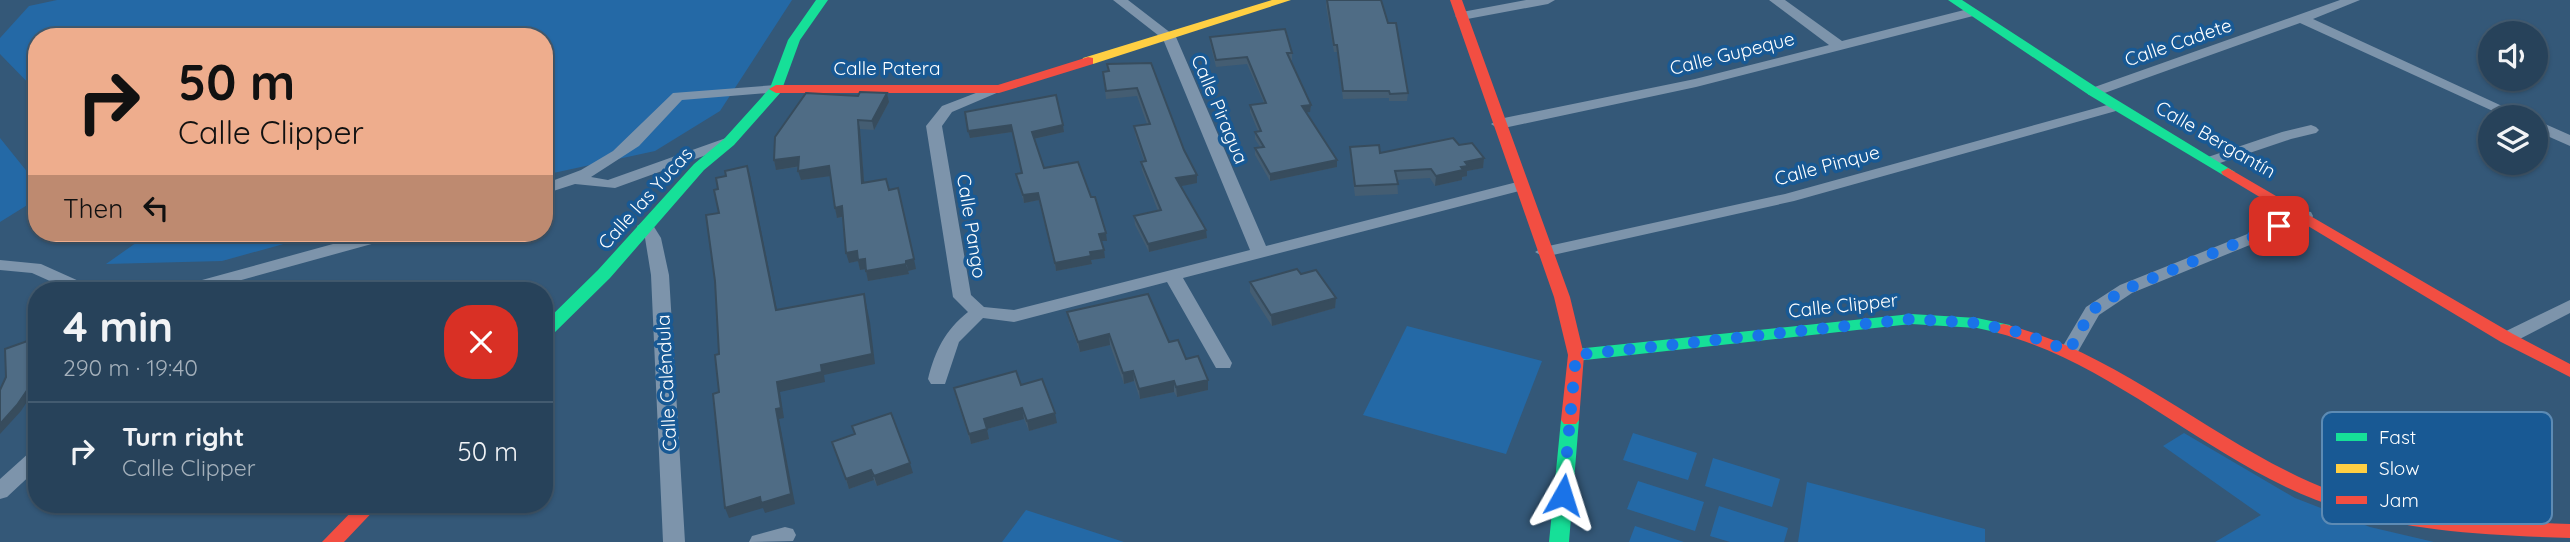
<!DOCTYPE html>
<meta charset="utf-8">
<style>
body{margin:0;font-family:Quicksand,sans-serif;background:#2f4960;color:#f1f3f6;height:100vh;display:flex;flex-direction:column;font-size:26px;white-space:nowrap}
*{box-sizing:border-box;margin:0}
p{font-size:23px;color:#a4b0bb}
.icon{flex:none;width:38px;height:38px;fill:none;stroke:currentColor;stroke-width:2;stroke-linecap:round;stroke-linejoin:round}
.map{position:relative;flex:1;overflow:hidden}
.details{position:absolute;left:28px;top:282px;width:525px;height:231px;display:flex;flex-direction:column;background:#27425a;border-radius:28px;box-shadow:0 2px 5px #0004,0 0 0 2px #435b70}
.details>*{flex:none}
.guide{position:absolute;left:28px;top:28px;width:525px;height:214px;border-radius:28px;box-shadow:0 2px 5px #0004,0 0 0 2px #435b70;background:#eead8d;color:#111;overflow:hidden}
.buttons{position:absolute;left:2478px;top:21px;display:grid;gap:14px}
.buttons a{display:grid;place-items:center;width:70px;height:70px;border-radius:50%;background:#27425a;box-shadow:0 2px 5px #0004,0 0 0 2px #435b70;font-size:35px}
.pin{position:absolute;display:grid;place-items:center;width:60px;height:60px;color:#fff;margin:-30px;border-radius:14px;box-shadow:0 4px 10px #0006}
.me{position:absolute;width:77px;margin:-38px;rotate:6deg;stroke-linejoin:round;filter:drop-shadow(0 0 5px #0008)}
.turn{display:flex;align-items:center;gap:24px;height:147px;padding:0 35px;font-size:32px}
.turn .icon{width:91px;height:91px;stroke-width:2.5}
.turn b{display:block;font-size:49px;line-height:60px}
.then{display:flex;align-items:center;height:66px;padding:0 35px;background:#0003;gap:14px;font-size:26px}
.round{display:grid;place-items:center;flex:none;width:74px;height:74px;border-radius:28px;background:#2f4960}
.overview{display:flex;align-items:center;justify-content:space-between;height:119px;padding:0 35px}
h1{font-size:42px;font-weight:800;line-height:52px}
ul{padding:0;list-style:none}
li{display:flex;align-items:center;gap:21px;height:98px;padding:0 35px;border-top:2px solid #435b70}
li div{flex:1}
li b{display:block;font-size:26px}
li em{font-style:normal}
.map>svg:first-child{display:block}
.green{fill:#2469a6}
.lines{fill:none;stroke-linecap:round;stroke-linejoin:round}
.street{fill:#7d94ab;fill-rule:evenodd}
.fast{fill:#16e098;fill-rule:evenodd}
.slow{fill:#ffcf43;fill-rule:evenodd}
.jam{fill:#f24e42;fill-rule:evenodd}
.wall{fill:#445d72}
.shaded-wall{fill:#374c5d}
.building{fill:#4f6c85;stroke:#374c5d;stroke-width:2}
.route{stroke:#1a73e8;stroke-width:12;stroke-dasharray:0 21.6}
.labels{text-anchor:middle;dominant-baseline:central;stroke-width:7;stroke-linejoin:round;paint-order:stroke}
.street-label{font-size:19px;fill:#fff;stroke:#185994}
.key{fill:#185994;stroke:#5d8bb4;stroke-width:2}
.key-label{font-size:19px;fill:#fff}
</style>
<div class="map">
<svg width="2570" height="542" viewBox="0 0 2570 542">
<rect width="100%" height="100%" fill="#345878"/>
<path class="green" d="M 57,0 L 792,0 L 720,111 L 655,151 L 544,175 L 544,37 L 37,37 L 37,92 L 0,54 L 0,38 L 29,6 Z
M 0,138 L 37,184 L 37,199 L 0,222 Z
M 150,233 L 323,233 L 222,261 L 106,264 Z
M 1407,326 L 1542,361 L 1506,454 L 1363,415 Z
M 1633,433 L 1697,453 L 1688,480 L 1623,460 Z
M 2184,433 L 2295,498 L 2370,527 L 2434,542 L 2215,542 L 2261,515 L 2163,446 Z
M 1713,458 L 1780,479 L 1772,507 L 1705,486 Z
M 1638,481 L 1704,502 L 1695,531 L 1627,509 Z
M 1807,482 L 1985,529 L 1985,542 L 1798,542 Z
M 1719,506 L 1788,528 L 1784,542 L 1730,542 L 1710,536 Z
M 1026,510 L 1124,542 L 1002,542 Z
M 1635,526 L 1684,542 L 1629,542 Z"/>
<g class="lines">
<path class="street" d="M 1113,0 L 1128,0 L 1176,37 L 1266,246 L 1521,181 L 1529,186 L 1527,189 L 1183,278 L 1232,363 L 1230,368 L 1216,368 L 1167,282 L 1014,322 L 983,318 L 959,342 L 945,384 L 931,384 L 928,379 C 935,351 945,330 968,312 L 953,297 L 926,126 L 942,106 L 994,86 L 999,85 L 1006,89 L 952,112 L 942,126 L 971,295 L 984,307 L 1014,310 L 1250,250 L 1163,39 Z
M 1526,0 L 1555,0 L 1548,4 L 1462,20 L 1455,16 L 1462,12 Z
M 1769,0 L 1785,0 L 1842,41 L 1972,8 L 1979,12 L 1977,15 L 1696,87 L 1499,129 L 1491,124 L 1499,119 L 1695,79 L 1829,45 Z
M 2340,0 L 2360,0 L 2313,19 L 2526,117 L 2506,117 L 2300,23 L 2099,95 L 2089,95 L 2087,92 L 2089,89 Z
M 776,85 L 783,89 L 781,92 L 682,100 L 639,146 L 591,177 L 608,180 L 726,138 L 734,143 L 731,146 L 615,188 L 575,184 L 544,194 L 544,184 L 581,170 L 613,151 L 673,93 Z
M 2118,102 L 2125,106 L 2123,109 L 1794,201 L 1544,257 L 1535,252 L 1544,247 L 1785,194 Z
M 2536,120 L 2570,135 L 2570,146 L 2536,131 Z
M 2311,125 L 2316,127 L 2319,130 L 2316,133 L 2291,139 L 2211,166 L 2203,161 L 2205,158 L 2282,132 Z
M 2305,211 L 2311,212 L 2313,216 L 2311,220 L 2132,293 L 2099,315 L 2076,355 L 2069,357 L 2060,351 L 2086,307 L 2120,285 Z
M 645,221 L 651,222 L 661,238 L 669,275 L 685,542 L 663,542 L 651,275 L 645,238 L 637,226 Z
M 373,233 L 399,233 L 397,237 L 205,290 L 177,290 L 180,286 Z
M 0,260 L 41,264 L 90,286 L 93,290 L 70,290 L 32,273 L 0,270 Z
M 2570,300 L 2570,313 L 2514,342 L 2507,344 L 2498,338 L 2500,334 Z
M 37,450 L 37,469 L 7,497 L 0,499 L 0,479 L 30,452 Z
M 785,527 L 793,529 L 796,535 L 793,541 L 749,542 L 752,536 Z"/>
<path class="fast" d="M 816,0 L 828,0 L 800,40 L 781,92 L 734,145 L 704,170 L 610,278 L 550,337 L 544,338 L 544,323 L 598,270 L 694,164 L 724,139 L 770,88 L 788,40 Z
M 1948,0 L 1962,0 L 2099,89 L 2235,172 L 2228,176 L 2223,175 L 2089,95 Z
M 1911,314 L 1977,318 L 2010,325 L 2012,329 L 2004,334 L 1977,328 L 1911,324 L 1576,361 L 1568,355 L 1576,349 Z
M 1570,414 L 1576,416 L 1579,420 L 1569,542 L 1549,542 L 1561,420 L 1564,416 Z"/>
<path class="slow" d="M 1272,0 L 1291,0 L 1093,64 L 1083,64 L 1082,61 L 1083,58 Z"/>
<path class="jam" d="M 1450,0 L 1462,0 L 1570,297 L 1584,355 L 1579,420 L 1576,424 L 1564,424 L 1561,420 L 1568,355 L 1554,297 Z
M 1088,57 L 1093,58 L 1093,64 L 999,93 L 776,93 L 769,89 L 776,85 L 998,85 Z
M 2228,168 L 2513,334 L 2570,364 L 2570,377 L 2501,342 L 2223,175 L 2221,172 Z
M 2004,324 C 2116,352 2205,435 2310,482 C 2392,519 2481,520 2570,524 L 2570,538 C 2460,534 2370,531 2270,479 C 2179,432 2098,360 1998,333 L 1996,329 L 1998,325 Z
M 359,504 L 380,504 L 344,542 L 322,542 Z"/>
</g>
<path class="wall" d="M 1326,0 L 1408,93 L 1407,101 L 1389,101 L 1389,98 L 1343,99 L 1337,52 L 1334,52 L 1326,6 Z
M 1210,37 L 1292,53 L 1292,60 L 1290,60 L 1311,105 L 1310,112 L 1306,112 L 1337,167 L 1270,181 L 1255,155 L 1255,148 L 1260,147 L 1255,139 L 1255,132 L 1258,131 L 1250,112 L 1250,105 L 1264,103 L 1247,64 L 1216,67 L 1210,43 Z
M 1151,63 L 1184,150 L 1197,175 L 1197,183 L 1181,186 L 1207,238 L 1149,252 L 1135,225 L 1134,216 L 1158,211 L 1142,170 L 1141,162 L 1144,161 L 1135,134 L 1134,126 L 1147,124 L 1137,96 L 1106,99 L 1104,80 L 1108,72 L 1107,64 Z
M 887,93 L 889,102 L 874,130 L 860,129 L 864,183 L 889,190 L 916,269 L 908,271 L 909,274 L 868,281 L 866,269 L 860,270 L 858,261 L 849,263 L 843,217 L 837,218 L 830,176 L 801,180 L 798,167 L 776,170 L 774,160 L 858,96 Z
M 965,112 L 1063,125 L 1064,132 L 1034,139 L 1044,168 L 1107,241 L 1101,241 L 1105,258 L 1091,260 L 1092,264 L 1056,271 L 1039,200 L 1024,203 L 1018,182 L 1016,174 L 1022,173 L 1012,132 L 970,138 Z
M 1459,145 L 1484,158 L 1483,168 L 1467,171 L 1467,176 L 1462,177 L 1462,180 L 1435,186 L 1430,178 L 1397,180 L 1398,194 L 1355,196 L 1350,156 L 1350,147 L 1380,153 Z
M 1250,282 L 1336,298 L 1335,308 L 1272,326 L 1250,292 Z
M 1067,312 L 1169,342 L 1208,380 L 1208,390 L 1177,397 L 1174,392 L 1140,399 L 1134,381 L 1124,384 L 1110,345 L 1080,352 L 1069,322 Z
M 1021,385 L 1057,423 L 1029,431 L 1024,419 L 987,429 L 989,439 L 971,444 L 956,398 L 954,388 Z
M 852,426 L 913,473 L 877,486 L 874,480 L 849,489 L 832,442 L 854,434 Z"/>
<path class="shaded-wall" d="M 887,93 L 889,102 L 874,130 L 872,121 Z
M 1311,105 L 1310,112 L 1301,113 L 1302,106 Z
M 858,120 L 860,129 L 865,193 L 862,183 Z
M 1011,125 L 1012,132 L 970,138 L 968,131 Z
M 1063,125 L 1064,132 L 1033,139 L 1032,132 Z
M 799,157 L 801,166 L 776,170 L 774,160 Z
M 1484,158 L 1483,168 L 1467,171 L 1467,176 L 1462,177 L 1462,180 L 1435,186 L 1436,176 L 1461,167 L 1465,162 Z
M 1337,160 L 1337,167 L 1270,181 L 1270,174 Z
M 747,166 L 750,175 L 779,320 L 776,310 Z
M 829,166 L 831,176 L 801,180 L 798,171 Z
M 1197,175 L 1197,183 L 1177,187 L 1176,178 Z
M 1038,193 L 1039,200 L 1024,203 L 1023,195 Z
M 842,206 L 845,216 L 837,218 L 835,208 Z
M 1206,230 L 1207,238 L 1149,252 L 1148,244 Z
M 1106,233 L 1107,241 L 1100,241 L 1099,234 Z
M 1104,250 L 1105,258 L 1091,260 L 1092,264 L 1056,271 L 1055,263 L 1090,252 Z
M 857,251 L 865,259 L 867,269 L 860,270 L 858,261 L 849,263 L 846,253 Z
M 914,259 L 916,269 L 908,271 L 906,261 Z
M 906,264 L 909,274 L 868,281 L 866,271 Z
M 864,294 L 870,322 L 875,364 L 824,375 L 825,382 L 780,392 L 784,418 L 779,419 L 795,504 L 765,513 L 763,508 L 729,518 L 725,508 L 776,409 L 777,382 L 821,365 Z
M 1336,298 L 1335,308 L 1272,326 L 1271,315 Z
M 1109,334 L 1110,345 L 1080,352 L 1078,342 Z
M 1133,371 L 1134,381 L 1124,384 L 1123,373 Z
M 37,372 L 37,386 L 34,391 L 21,411 L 0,434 L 0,424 Z
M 1208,380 L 1208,390 L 1177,397 L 1176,387 Z
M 1174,381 L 1174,392 L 1140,399 L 1139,389 Z
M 1022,408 L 1024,419 L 987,429 L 989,439 L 971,444 L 969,434 L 984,419 Z
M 1055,413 L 1057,423 L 1029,431 L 1027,421 Z
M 910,463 L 913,473 L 877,486 L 874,476 Z
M 871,470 L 874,480 L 849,489 L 846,479 Z"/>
<path class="building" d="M 1327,0 L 1381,0 L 1388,23 L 1396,23 L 1408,93 L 1390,94 L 1389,91 L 1343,91 L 1337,45 L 1334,45 Z
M 1285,29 L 1292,53 L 1287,53 L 1311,105 L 1302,106 L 1337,160 L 1270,174 L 1255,148 L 1264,147 L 1255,132 L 1261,131 L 1250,105 L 1266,103 L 1247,57 L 1216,60 L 1210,37 Z
M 1151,63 L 1184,150 L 1197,175 L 1176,178 L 1206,230 L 1148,244 L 1134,216 L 1161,210 L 1141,162 L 1146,161 L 1134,126 L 1150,124 L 1137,88 L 1106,91 L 1103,72 L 1109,71 L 1107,64 Z
M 860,92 L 887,93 L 872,121 L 858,120 L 862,183 L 886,179 L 889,190 L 898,188 L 914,259 L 906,261 L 906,264 L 866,271 L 865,259 L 858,260 L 857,251 L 846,253 L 842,206 L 835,208 L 829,166 L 798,171 L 799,157 L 774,160 L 775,137 L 806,93 L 858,96 Z
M 1056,95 L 1063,125 L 1032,132 L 1044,168 L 1078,162 L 1091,197 L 1095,197 L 1106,233 L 1099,234 L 1104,250 L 1090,252 L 1091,256 L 1055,263 L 1038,193 L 1023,195 L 1016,174 L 1022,173 L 1011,125 L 968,131 L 965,112 Z
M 1453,138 L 1459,145 L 1472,143 L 1484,158 L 1465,162 L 1468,166 L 1461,167 L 1463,170 L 1436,176 L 1431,169 L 1395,171 L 1398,184 L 1355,186 L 1350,147 L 1379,145 L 1380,153 Z
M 747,166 L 776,310 L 864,294 L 872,354 L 821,365 L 822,372 L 777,382 L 781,408 L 776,409 L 791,494 L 761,503 L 760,497 L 725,508 L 713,394 L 719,392 L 715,355 L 719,354 L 715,281 L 706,215 L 719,213 L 714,190 L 718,189 L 716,178 L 726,176 L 725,171 Z
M 1297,269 L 1301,274 L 1316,270 L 1336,298 L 1271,315 L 1250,282 Z
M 1148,294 L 1169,342 L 1178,340 L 1186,359 L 1198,356 L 1208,380 L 1176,387 L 1174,381 L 1139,389 L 1133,371 L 1123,373 L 1109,334 L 1078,342 L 1067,312 Z
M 33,339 L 37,350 L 37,372 L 30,386 L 17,405 L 0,424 L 0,390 L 6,377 L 5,349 Z
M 1016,371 L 1021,385 L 1042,379 L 1055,413 L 1027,421 L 1022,408 L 984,419 L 987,429 L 969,434 L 954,388 Z
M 891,413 L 910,463 L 874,476 L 871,470 L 846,479 L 832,442 L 855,434 L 852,426 Z"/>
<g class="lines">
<path class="route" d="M 1563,495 L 1576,355 L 1911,319 L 1977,323 L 2022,333 L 2069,351 L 2092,310 L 2126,289 L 2279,226"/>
</g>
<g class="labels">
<g class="street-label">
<text transform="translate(2178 42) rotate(-19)">Calle Cadete</text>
<text transform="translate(1732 53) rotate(-14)">Calle Gupeque</text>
<text x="887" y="68">Calle Patera</text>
<text transform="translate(1220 109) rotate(67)">Calle Piragua</text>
<text transform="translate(2216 139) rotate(30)">Calle Bergantín</text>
<text transform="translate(1827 165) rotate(-15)">Calle Pinque</text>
<text transform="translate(645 198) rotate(-48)">Calle las Yucas</text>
<text transform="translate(972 226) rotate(81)">Calle Pango</text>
<text transform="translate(1843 305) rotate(-6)">Calle Clipper</text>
<text transform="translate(666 383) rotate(-93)">Calle Caléndula</text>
</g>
</g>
<rect x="2322" y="412" width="230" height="112" rx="10" class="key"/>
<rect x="2336" y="433" width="31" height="8" fill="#16e098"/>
<rect x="2336" y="464" width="31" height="9" fill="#ffcf43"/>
<rect x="2336" y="496" width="31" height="8" fill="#f24e42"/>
<g class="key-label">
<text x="2379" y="444">Fast</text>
<text x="2379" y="475">Slow</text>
<text x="2379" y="507">Jam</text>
</g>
</svg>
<div class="buttons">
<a><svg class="icon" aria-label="sound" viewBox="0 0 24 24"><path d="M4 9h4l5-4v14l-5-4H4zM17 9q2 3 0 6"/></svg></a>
<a><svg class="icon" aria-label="layers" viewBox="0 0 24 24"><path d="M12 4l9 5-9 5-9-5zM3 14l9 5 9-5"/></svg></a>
</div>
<div class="pin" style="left:2279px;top:226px;background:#d93025"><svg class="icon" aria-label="arrive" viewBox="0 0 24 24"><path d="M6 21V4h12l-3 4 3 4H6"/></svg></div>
<svg class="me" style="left:1563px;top:495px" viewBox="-20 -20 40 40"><path d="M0-17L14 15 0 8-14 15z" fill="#1a73e8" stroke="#fff" stroke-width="4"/></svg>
<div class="guide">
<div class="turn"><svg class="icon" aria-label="right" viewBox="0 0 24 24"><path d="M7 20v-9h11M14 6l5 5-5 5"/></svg><div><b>50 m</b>Calle Clipper</div></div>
<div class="then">Then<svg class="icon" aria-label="left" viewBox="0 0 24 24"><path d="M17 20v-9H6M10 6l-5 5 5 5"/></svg></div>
</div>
<section class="details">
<div class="overview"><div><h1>4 min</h1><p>290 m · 19:40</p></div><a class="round" style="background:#d93025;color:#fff"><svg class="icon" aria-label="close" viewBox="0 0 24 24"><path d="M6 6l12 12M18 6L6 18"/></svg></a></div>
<ul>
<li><svg class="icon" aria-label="right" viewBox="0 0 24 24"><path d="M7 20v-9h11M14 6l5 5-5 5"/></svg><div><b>Turn right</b><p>Calle Clipper</p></div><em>50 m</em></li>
</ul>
</section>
</div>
